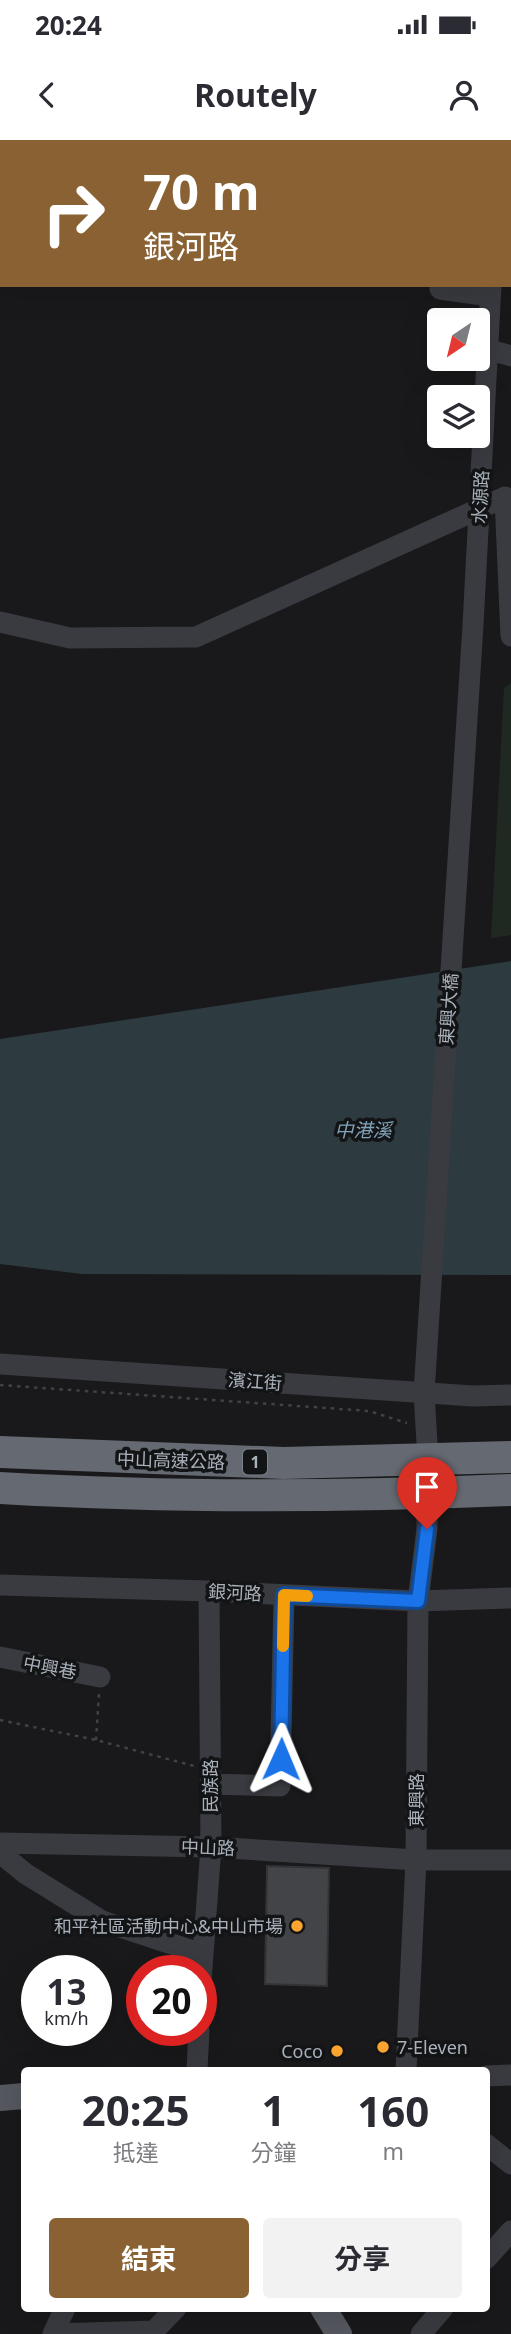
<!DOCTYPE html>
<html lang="zh-TW">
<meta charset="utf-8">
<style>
body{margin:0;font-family:"Noto Sans","Noto Sans TC",sans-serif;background:#f2f2f3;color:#2b2b33;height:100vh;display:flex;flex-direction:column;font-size:26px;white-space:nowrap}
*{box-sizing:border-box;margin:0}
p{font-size:23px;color:#7c7c81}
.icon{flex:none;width:38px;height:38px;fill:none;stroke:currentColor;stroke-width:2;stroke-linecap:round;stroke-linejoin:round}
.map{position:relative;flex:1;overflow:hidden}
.side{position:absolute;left:21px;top:1927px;width:469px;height:245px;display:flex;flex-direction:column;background:#fff;border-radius:7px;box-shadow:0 7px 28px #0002}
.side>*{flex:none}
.top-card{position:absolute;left:0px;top:0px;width:511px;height:147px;box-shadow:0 7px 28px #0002;background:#896132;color:#fff;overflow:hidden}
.needle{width:46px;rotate:215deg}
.buttons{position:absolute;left:427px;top:168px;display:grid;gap:14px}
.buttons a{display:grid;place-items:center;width:63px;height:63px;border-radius:7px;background:#fff;box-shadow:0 7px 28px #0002;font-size:35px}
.speed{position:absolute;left:21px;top:1815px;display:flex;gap:14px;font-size:35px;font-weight:700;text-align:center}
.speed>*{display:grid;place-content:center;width:91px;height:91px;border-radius:50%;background:#fff;box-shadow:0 7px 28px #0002;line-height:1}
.speed small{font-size:18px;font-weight:400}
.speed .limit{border:10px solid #d22;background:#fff;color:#111}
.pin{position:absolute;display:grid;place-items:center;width:60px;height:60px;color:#fff;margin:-72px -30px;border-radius:50% 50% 50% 0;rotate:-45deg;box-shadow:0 0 7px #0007}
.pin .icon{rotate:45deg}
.me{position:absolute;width:77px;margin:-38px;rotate:1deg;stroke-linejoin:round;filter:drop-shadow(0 0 5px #0008)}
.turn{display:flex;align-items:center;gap:24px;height:147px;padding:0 28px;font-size:32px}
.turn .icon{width:91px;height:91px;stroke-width:2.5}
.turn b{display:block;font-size:49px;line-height:60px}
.eta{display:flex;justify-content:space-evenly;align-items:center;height:119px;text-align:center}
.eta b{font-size:42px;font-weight:700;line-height:49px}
.action{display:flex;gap:14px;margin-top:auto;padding:14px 28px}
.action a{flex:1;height:80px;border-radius:7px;background:#896132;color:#fff;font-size:28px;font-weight:700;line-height:80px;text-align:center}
.action a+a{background:#f2f2f3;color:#2b2b33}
.status{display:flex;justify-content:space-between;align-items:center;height:49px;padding:0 35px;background:#fff;direction:ltr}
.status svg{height:19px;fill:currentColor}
header{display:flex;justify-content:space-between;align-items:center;height:91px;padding:0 28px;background:#fff;font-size:32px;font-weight:700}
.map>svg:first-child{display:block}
.green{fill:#202921}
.water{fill:#2d3a40}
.building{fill:#424448;stroke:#323337;stroke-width:2}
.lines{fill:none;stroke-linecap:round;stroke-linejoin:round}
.minor-tunnel{stroke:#36373b;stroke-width:21;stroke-dasharray:21 10;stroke-linecap:butt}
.path{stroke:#3f4247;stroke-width:2.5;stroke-dasharray:3.5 5;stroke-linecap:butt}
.minor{stroke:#393b40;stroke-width:21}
.major{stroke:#55585f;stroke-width:26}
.highway-bridge{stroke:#656971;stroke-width:32}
.route-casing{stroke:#114b97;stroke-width:18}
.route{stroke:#1a73e8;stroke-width:12}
.slow{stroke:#f59e0b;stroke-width:12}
.poi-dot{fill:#fca430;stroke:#131416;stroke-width:2.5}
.labels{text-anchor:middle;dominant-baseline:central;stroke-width:7;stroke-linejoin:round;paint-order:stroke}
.shield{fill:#131416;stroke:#7d828a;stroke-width:2}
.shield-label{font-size:16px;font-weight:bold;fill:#aab1bb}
.street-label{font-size:18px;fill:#aab1bb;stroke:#131416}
.poi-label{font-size:18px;fill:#aab1bb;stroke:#131416;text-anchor:end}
.water-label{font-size:19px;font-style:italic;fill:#80a3b8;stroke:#131416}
</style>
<div class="status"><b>20:24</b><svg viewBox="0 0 49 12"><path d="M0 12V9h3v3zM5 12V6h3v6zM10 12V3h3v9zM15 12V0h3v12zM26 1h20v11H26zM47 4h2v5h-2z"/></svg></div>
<header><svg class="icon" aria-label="back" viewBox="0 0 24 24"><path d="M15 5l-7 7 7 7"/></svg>Routely<svg class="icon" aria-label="person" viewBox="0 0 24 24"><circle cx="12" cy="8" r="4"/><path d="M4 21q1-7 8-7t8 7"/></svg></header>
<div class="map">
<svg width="511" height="2194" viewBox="0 0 511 2194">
<rect width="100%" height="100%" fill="#19191b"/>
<path class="green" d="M 511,543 L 511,795 L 491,798 L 504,548 Z"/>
<path class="water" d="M 511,821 L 511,1135 L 82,1134 L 0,1124 L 0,899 Z"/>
<path class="building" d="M 267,1726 L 329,1728 L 327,1846 L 265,1844 Z"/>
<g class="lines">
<path class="minor-tunnel" d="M 427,1389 L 427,1307"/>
<path class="path" d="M 0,1245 L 369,1271 L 407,1283
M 0,1580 L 96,1600 L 194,1626
M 96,1600 L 99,1554"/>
<path class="minor" d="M 475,0 L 477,2
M 498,0 L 498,2
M 509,51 L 511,50
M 440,149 L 490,156
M 487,209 L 511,216
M 0,482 L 70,498 L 196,497 L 505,357 L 511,496
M 0,1224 L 473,1256 L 511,1255
M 427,1303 L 424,1253 L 473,485 L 491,145
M 0,1445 L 209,1451 L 418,1461 L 511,1458
M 0,1517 L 100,1537
M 210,1644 L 280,1646 L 284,1455
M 0,1703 L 211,1707 L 416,1720 L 511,1720
M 0,1713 L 26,1734 L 102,1781 L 202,1814
M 201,1841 L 211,1707 L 209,1451
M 197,1930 L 199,1890
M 406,1930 L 416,1720 L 418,1461 L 427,1389
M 486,1936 L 511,1935
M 486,2004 L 511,2024
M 486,2119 L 511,2091
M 53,2194 L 154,2191 L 176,2168
M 53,2194 L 65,2168
M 421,2194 L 443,2168"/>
<path class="major" d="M 0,1958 L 24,1956
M 323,2168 L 339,2194"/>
<path class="highway-bridge" d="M 0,1312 L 284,1323 L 511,1317
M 0,1348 C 170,1358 341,1357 511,1350"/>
</g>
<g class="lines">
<g class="route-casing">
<path id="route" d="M 281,1619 L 284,1455 L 418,1461 L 427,1389"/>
</g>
<use href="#route" class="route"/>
<path class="slow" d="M 283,1506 L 284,1455 L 307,1456"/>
</g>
<g class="poi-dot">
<circle cx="297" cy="1786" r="7"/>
<circle cx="383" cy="1907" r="7"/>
<circle cx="337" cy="1911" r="7"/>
</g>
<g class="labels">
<rect class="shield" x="243" y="1309.5" width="24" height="25" rx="5"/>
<g class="shield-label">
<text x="255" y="1322">1</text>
</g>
<g class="street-label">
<text transform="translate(480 357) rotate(-87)">水源路</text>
<text transform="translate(448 869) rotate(-86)">東興大橋</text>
<text transform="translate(255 1241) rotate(4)">濱江街</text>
<text transform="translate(171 1320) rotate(2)">中山高速公路</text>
<text transform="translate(235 1452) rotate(3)">銀河路</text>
<text transform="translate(50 1527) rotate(11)">中興巷</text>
<text transform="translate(210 1646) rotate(-90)">民族路</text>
<text transform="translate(416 1660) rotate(-90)">東興路</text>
<text transform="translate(208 1707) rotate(2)">中山路</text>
</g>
<g class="poi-label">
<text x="283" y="1786">和平社區活動中心&amp;中山市場</text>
<text x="397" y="1907" text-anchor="start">7-Eleven</text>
<text x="323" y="1911">Coco</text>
</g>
<g class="water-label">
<text x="363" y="990">中港溪</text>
</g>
</g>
</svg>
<div class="buttons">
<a><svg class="needle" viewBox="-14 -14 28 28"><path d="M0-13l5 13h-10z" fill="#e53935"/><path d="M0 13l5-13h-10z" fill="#7c7c81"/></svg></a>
<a><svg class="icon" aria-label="layers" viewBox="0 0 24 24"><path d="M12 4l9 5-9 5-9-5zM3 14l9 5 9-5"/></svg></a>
</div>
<div class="speed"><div>13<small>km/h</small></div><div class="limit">20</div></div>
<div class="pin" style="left:427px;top:1389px;background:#d93025"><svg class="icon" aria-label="arrive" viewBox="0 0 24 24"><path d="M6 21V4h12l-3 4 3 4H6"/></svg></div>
<svg class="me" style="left:281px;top:1619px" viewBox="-20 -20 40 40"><path d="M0-17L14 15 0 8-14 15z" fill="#1a73e8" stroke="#fff" stroke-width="4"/></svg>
<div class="top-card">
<div class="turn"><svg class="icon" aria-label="right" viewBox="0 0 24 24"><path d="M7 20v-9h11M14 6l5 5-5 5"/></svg><div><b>70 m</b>銀河路</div></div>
</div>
<section class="side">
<div class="eta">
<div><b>20:25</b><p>抵達</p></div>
<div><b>1</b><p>分鐘</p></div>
<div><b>160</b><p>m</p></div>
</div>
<div class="action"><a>結束</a><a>分享</a></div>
</section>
</div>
